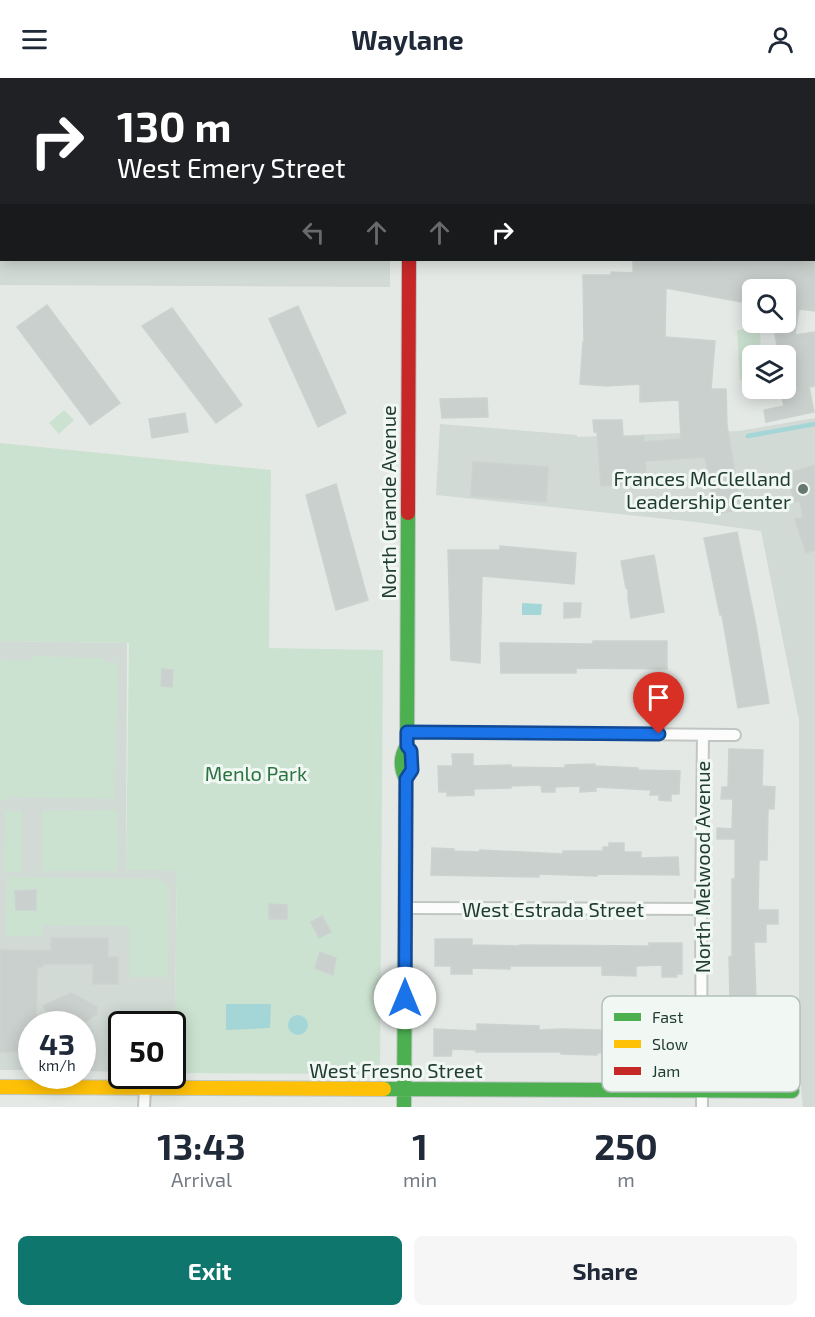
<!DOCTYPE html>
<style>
body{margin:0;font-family:"Exo 2",sans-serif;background:#f6f6f7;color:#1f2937;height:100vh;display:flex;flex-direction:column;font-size:22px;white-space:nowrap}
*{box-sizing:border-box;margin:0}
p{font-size:20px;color:#747a83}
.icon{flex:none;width:33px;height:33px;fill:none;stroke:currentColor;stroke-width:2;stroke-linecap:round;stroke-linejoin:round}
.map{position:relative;height:1029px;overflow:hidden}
.sheet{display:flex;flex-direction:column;background:#fff;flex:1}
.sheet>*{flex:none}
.hud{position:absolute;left:0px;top:0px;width:816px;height:183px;box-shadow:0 3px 15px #0003;background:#202124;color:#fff;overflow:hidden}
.buttons{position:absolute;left:742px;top:201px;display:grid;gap:12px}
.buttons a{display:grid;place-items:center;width:54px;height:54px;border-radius:9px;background:#fff;box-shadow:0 3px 15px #0003;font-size:30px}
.speed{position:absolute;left:18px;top:933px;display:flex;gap:12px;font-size:30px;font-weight:700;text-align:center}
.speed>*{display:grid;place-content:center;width:78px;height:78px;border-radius:50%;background:#fff;box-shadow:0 3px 15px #0003;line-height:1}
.speed small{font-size:15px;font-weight:400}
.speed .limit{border:3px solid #111;border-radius:9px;background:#fff;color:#111}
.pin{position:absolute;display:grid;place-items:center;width:51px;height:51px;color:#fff;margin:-62px -26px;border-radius:50% 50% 50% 0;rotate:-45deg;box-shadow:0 0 6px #0007}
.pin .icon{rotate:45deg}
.me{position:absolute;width:66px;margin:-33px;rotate:0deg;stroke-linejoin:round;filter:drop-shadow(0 0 4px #0008)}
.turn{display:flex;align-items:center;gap:21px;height:126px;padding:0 18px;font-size:27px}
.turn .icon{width:78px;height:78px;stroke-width:2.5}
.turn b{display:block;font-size:42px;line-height:51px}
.lanes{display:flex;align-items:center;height:57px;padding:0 18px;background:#0003;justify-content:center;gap:30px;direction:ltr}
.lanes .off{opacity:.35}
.eta{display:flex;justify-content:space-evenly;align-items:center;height:102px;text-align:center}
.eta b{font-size:36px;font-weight:700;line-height:42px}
.cta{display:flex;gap:12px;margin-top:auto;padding:12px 18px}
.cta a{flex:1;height:69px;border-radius:9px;background:#0f766e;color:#fff;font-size:24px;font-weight:700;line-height:69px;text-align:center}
.cta a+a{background:#f6f6f7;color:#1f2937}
header{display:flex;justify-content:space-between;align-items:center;height:78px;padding:0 18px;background:#fff;font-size:27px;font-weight:700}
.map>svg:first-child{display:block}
.built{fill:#d1dad5}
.green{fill:#cce2d1}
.water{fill:#a4d6d8}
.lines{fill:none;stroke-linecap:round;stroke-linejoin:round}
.stream{stroke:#a4d6d8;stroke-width:4.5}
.building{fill:#cad0cd;stroke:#ccd2cf;stroke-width:1.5}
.street-casing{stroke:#c1c6c3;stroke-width:14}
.fast-casing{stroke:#bfc6c3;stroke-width:16}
.slow-casing{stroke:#bfc6c3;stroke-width:16}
.jam-casing{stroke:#bfc6c3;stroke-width:16}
.street{stroke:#fbfcfb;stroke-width:10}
.fast{stroke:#4caf50;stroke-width:14}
.slow{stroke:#ffc107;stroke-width:14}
.jam{stroke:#c62828;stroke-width:14}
.route-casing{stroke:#114b97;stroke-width:15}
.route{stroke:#1a73e8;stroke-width:10}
.poi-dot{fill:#657971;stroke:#f1f8f4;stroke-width:2}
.labels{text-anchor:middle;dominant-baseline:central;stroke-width:6;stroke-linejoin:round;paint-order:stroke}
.poi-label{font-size:20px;fill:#213c32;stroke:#f1f8f4;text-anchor:end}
.street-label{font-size:20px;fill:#213c32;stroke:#f1f8f4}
.park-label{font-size:20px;fill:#2b7440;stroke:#f1f8f4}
.key{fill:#f1f8f4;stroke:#b3c0ba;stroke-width:1.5}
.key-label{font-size:16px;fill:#213c32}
</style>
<header><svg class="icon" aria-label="menu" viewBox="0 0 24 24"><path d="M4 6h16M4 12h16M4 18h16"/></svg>Waylane<svg class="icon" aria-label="person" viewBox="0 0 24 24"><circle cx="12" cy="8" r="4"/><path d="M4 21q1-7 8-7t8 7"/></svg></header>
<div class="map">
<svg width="815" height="1029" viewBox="0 0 815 1029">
<rect width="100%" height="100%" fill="#e4e9e6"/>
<path class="built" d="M 0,0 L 392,0 L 392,2 L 2,2 L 2,182 L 390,182 L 390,209 L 0,207 Z
M 815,340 L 815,1029 L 803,1029 L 799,991 L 799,642 L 761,453 L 696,444 L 436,417 L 440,346 L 577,357 L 577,359 L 739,353 Z
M 0,563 L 127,565 L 126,792 L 177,792 L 174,995 L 172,995 L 172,946 L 122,946 L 121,994 L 83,993 L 82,946 L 32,946 L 31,992 L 0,992 Z"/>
<path class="green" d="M 760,251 L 761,277 L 753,278 L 753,301 L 740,302 L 737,252 Z
M 64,332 L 74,342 L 59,356 L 49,345 Z
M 0,365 L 271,392 L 269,570 L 383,572 L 380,997 L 378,996 L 174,995 L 177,793 L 126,792 L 129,565 L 0,563 Z
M 32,578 L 101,580 L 108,585 L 118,585 L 115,721 L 10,719 L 10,722 L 0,722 L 0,582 L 30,583 Z
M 117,732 L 118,793 L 42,793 L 42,733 Z
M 5,733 L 22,733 L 22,794 L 4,794 Z
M 7,799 L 160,801 L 169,810 L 168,899 L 129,899 L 129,848 L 43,847 L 43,858 L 6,858 Z"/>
<path class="water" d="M 522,525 L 542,526 L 541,537 L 522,537 Z
M 226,926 L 271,926 L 270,950 L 226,952 Z
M288 947a10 10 0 1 1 20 0a10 10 0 1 1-20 0Z"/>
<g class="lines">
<path class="stream" d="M 748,358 L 815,346"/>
</g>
<path class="building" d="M 633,182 L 709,182 L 721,184 L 722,182 L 815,182 L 815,233 L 799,231 L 795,257 L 815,254 L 815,308 L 809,309 L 814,334 L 766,344 L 764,332 L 784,328 L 780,310 L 786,310 L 786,278 L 779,278 L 775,256 L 782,254 L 781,247 L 786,244 L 786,212 L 753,212 L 753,226 L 666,210 L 665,259 L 715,263 L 711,311 L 726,311 L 727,347 L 741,432 L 714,436 L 705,379 L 645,383 L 647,405 L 601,408 L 597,354 L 594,354 L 593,342 L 622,342 L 623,359 L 644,358 L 644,364 L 681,361 L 679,322 L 640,324 L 640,306 L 606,308 L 580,306 L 583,264 L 584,264 L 583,197 L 611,197 L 611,194 L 633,195 Z
M 47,227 L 120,325 L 90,347 L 17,249 Z
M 298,228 L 346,335 L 318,349 L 269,241 Z
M 172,230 L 242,327 L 216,345 L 142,248 Z
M 487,320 L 488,339 L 442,340 L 440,321 Z
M 185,335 L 188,354 L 152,360 L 149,341 Z
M 473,384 L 548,389 L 546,424 L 471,418 Z
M 815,387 L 815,472 L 806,475 L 795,441 L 803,440 L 800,423 L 795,424 L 786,396 Z
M 336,406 L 368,522 L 336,532 L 306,417 Z
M 737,454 L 756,548 L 769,625 L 738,630 L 722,537 L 720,537 L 704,460 Z
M 500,468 L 576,475 L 574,506 L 482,498 L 480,585 L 451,582 L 448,472 L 500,472 Z
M 654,477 L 664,534 L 631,540 L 628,520 L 628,511 L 626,510 L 621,483 Z
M 564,525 L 581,525 L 580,539 L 564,540 Z
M 593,563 L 667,563 L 667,591 L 576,590 L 576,595 L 501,595 L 500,565 L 593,566 Z
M 162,591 L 173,592 L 172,609 L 161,608 Z
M 729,671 L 763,672 L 762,708 L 775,709 L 774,731 L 768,731 L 767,782 L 759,782 L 758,832 L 778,832 L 778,846 L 766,846 L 766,864 L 754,864 L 756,922 L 758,922 L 758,951 L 764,951 L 763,984 L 740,983 L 740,945 L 728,945 L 728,921 L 730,921 L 729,879 L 732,878 L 732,801 L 735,801 L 735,761 L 717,761 L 717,750 L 732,751 L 733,721 L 721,721 L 722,709 L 728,709 Z
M 452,676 L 473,676 L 473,688 L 511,687 L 511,689 L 565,690 L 565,687 L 595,686 L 595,688 L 638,690 L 638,692 L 680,693 L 679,716 L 671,716 L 671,723 L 659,722 L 659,717 L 650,717 L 651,712 L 596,709 L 596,713 L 580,714 L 580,708 L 555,709 L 555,714 L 542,714 L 541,707 L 511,708 L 511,710 L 474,711 L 474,717 L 447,718 L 447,714 L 439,714 L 438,688 L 453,688 Z
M 609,765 L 624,765 L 624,774 L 641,774 L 641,780 L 678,779 L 679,797 L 597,796 L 597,798 L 539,796 L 539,799 L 431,797 L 432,770 L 454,771 L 453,773 L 479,774 L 480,772 L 563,776 L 563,773 L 603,773 L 603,769 L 609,769 Z
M 36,812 L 36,832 L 16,832 L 15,813 Z
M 269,826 L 287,827 L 287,841 L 269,841 Z
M 322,838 L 331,854 L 319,860 L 311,844 Z
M 51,860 L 108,860 L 108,879 L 118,879 L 118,906 L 93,906 L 93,886 L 43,886 L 43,889 L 37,889 L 36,946 L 32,946 L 32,973 L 0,974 L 0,872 L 51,873 Z
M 435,861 L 472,861 L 472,867 L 520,868 L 520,867 L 649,868 L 649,865 L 682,865 L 682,896 L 676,896 L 677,899 L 662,899 L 662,887 L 636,888 L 636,898 L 602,897 L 602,888 L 510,888 L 510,891 L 472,890 L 472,896 L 451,896 L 451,888 L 435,888 Z
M 320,874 L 336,880 L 333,897 L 315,890 Z
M 71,915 L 97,929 L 97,936 L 82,946 L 56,946 L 43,928 Z
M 477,946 L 539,948 L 539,952 L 562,951 L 678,954 L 677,976 L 637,974 L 597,975 L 597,977 L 561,976 L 561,974 L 476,974 L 476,972 L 452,971 L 451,978 L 434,978 L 434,951 L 477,953 Z"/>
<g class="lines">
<g class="street-casing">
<path id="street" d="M 407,654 L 735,657
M 405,830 L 701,831
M 144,1029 L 145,1010
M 702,1029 L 701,831 L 703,657"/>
</g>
<g class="fast-casing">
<path id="fast" d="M 384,1011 L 792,1013
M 404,1029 L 406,701 C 400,689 400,679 407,668 L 408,435"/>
</g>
<g class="slow-casing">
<path id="slow" d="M 411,0 L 411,2
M 0,1009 L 384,1011"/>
</g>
<g class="jam-casing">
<path id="jam" d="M 408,435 L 409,182"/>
</g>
<use href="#street" class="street"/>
<use href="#fast" class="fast"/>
<use href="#slow" class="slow"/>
<use href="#jam" class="jam"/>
</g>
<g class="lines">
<g class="route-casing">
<path id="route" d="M 405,920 L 406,701 L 412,692 L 411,673 L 407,668 L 407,654 L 659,656"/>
</g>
<use href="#route" class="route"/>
</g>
<circle class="poi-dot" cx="803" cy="411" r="6"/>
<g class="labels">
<g class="poi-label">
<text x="791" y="400">Frances McClelland<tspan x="791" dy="23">Leadership Center</tspan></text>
</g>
<g class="street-label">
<text transform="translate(388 424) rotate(-90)">North Grande Avenue</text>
<text transform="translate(702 789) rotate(-90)">North Melwood Avenue</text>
<text x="553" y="831">West Estrada Street</text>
<text x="396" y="992">West Fresno Street</text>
</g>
<g class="park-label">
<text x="256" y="695">Menlo Park</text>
</g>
</g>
<rect x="602" y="918" width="198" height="96" rx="9" class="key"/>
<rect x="614" y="935" width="27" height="8" fill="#4caf50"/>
<rect x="614" y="962" width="27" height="8" fill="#ffc107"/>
<rect x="614" y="989" width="27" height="8" fill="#c62828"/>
<g class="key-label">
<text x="652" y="945">Fast</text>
<text x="652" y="972">Slow</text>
<text x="652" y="999">Jam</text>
</g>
</svg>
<div class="buttons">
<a><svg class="icon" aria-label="search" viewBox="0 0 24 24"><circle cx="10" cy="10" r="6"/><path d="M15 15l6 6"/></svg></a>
<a><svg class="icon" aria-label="layers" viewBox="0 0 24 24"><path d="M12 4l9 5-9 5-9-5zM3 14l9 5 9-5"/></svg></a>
</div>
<div class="speed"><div>43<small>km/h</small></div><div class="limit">50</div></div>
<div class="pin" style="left:659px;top:656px;background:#d93025"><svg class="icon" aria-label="arrive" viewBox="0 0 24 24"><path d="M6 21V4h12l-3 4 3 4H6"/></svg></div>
<svg class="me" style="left:405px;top:920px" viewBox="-20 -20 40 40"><circle r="19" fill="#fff"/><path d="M0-13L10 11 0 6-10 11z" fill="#1a73e8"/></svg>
<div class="hud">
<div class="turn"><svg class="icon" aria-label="right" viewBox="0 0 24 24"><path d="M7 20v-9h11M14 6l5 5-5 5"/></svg><div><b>130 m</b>West Emery Street</div></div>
<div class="lanes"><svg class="icon off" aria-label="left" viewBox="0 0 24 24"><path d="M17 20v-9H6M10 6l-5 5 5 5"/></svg><svg class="icon off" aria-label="ahead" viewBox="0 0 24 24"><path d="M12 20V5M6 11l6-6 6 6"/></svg><svg class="icon off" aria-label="ahead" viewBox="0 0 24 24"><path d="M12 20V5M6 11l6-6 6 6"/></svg><svg class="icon" aria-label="right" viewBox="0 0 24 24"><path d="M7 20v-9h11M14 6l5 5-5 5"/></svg></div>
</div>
</div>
<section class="sheet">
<div class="eta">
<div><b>13:43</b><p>Arrival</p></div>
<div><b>1</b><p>min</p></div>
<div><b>250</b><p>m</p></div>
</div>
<div class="cta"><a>Exit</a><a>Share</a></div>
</section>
